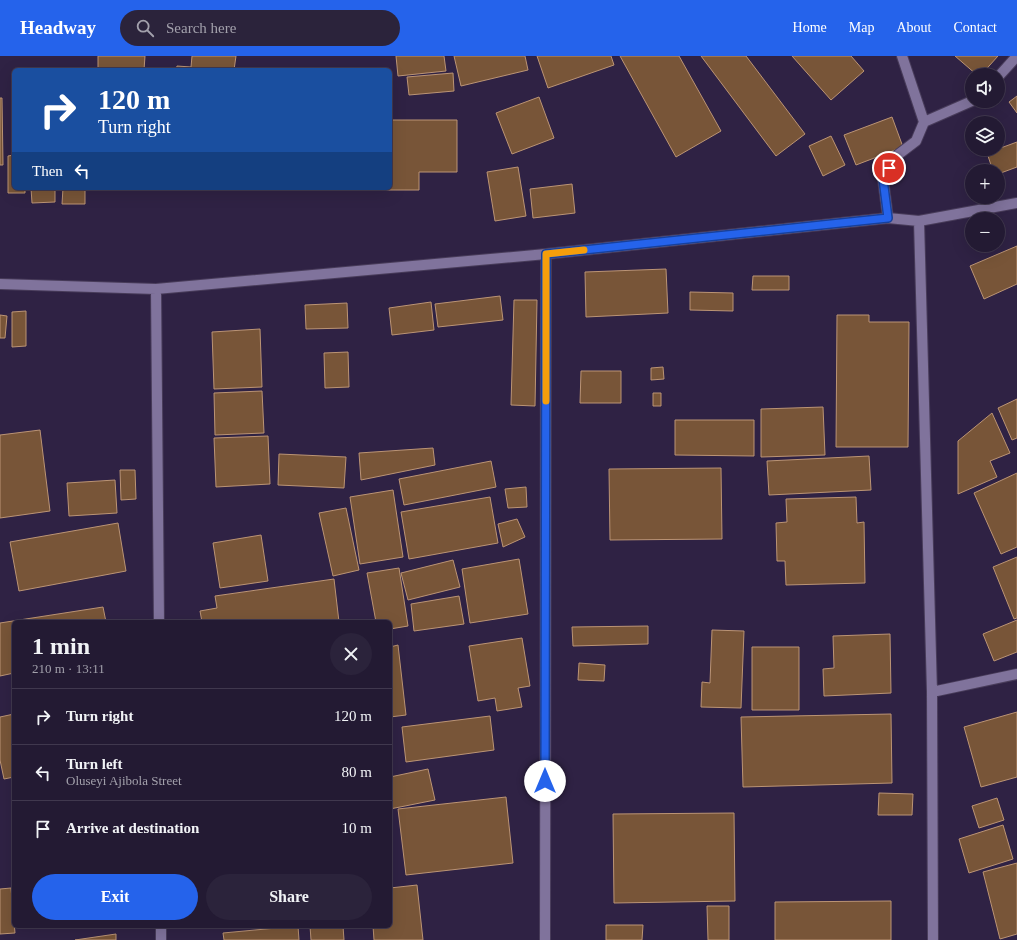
<!DOCTYPE html>
<meta charset="utf-8">
<style>
body{margin:0;font-family:Georgia,serif;background:#2b233b;color:#f1f3f6;height:100vh;display:flex;flex-direction:column;font-size:15px;white-space:nowrap}
*{box-sizing:border-box;margin:0}
p{font-size:13px;color:#a3a1ac}
.icon{flex:none;width:22px;height:22px;fill:none;stroke:currentColor;stroke-width:2;stroke-linecap:round;stroke-linejoin:round}
.map{position:relative;flex:1;overflow:hidden}
.sheet{position:absolute;left:12px;top:564px;width:380px;height:308px;display:flex;flex-direction:column;background:#231a33;border-radius:6px;box-shadow:0 4px 16px #0002,0 0 0 1px #40384e}
.sheet>*{flex:none}
.banner{position:absolute;left:12px;top:12px;width:380px;height:122px;border-radius:6px;box-shadow:0 4px 16px #0002,0 0 0 1px #40384e;background:#1a4fa0;color:#fff;overflow:hidden}
.fabs{position:absolute;left:965px;top:12px;display:grid;gap:8px}
.fabs a{display:grid;place-items:center;width:40px;height:40px;border-radius:50%;background:#231a33;box-shadow:0 4px 16px #0002,0 0 0 1px #40384e;font-size:20px}
.pin{position:absolute;display:grid;place-items:center;width:34px;height:34px;color:#fff;margin:-17px;border:2px solid #fff;border-radius:50%;box-shadow:0 1px 4px #0007}
.me{position:absolute;width:44px;margin:-22px;rotate:0deg;stroke-linejoin:round;filter:drop-shadow(0 0 3px #0008)}
.turn{display:flex;align-items:center;gap:14px;height:84px;padding:0 20px;font-size:18px}
.turn .icon{width:52px;height:52px;stroke-width:2.5}
.turn b{display:block;font-size:28px;line-height:34px}
.then{display:flex;align-items:center;height:38px;padding:0 20px;background:#0003;gap:8px;font-size:15px}
.round{display:grid;place-items:center;flex:none;width:42px;height:42px;border-radius:21px;background:#2b233b}
.summary{display:flex;align-items:center;justify-content:space-between;height:68px;padding:0 20px}
h1{font-size:24px;font-weight:600;line-height:30px}
.cta{display:flex;gap:8px;margin-top:auto;padding:8px 20px}
.cta a{flex:1;height:46px;border-radius:24px;background:#2563eb;color:#fff;font-size:16px;font-weight:600;line-height:46px;text-align:center}
.cta a+a{background:#2b233b;color:#f1f3f6}
ul{padding:0;list-style:none}
li{display:flex;align-items:center;gap:12px;height:56px;padding:0 20px;border-top:1px solid #40384e}
li div{flex:1}
li b{display:block;font-size:15px}
li em{font-style:normal}
header{display:flex;align-items:center;gap:24px;box-sizing:border-box;height:56px;padding:0 20px;background:#2563eb;color:#fff}
header strong{font-size:19px}
nav{display:flex;gap:22px;margin-inline-start:auto;font-size:14px}
.search{width:280px;height:36px;background:#2b233b;display:flex;align-items:center;gap:10px;box-sizing:border-box;padding:0 14px;border-radius:22px;color:#a3a1ac;font-size:15px}
.map>svg:first-child{display:block}
.building{fill:#785538;stroke:#bb9475}
.lines{fill:none;stroke-linecap:round;stroke-linejoin:round}
.minor-casing{stroke:#483c5a;stroke-width:12}
.minor{stroke:#80739c;stroke-width:10}
.route-casing{stroke:#184099;stroke-width:10}
.route{stroke:#2563eb;stroke-width:7}
.slow{stroke:#f59e0b;stroke-width:7}
</style>
<header>
<strong>Headway</strong>
<div class="search"><svg class="icon" aria-label="search" viewBox="0 0 24 24"><circle cx="10" cy="10" r="6"/><path d="M15 15l6 6"/></svg>Search here</div>
<nav><a>Home</a><a>Map</a><a>About</a><a>Contact</a></nav>
</header>
<div class="map">
<svg width="1017" height="884" viewBox="0 0 1017 884">
<rect width="100%" height="100%" fill="#2f2244"/>
<path class="building" d="M 98,0 L 145,0 L 144,14 L 98,14 Z
M 192,0 L 236,0 L 234,14 L 176,14 L 177,10 L 191,11 Z
M 396,0 L 444,0 L 446,15 L 398,20 Z
M 454,0 L 525,0 L 528,14 L 461,30 Z
M 537,0 L 611,0 L 614,9 L 548,32 Z
M 620,0 L 679,0 L 721,75 L 676,101 Z
M 701,0 L 746,0 L 805,78 L 776,100 Z
M 792,0 L 851,0 L 864,15 L 831,44 Z
M 955,0 L 998,0 L 981,19 L 977,19 Z
M 453,17 L 454,35 L 409,39 L 407,21 Z
M 1017,40 L 1017,57 L 1009,46 Z
M 539,41 L 554,82 L 512,98 L 496,57 Z
M 0,42 L 2,42 L 3,109 L 0,109 Z
M 892,61 L 903,91 L 856,109 L 844,79 Z
M 390,64 L 457,64 L 457,116 L 419,116 L 419,134 L 354,134 L 354,132 L 390,132 Z
M 831,80 L 845,109 L 823,120 L 809,90 Z
M 1017,86 L 1017,111 L 998,118 L 998,115 L 993,115 L 987,97 Z
M 14,99 L 14,132 L 25,132 L 25,137 L 8,137 L 8,100 Z
M 518,111 L 526,160 L 495,165 L 487,116 Z
M 572,128 L 575,157 L 533,162 L 530,133 Z
M 31,132 L 55,132 L 55,146 L 32,147 Z
M 63,132 L 85,132 L 85,148 L 62,148 Z
M 1017,190 L 1017,228 L 984,243 L 970,210 Z
M 666,213 L 668,257 L 586,261 L 585,216 Z
M 753,220 L 789,220 L 789,234 L 752,234 Z
M 690,236 L 733,237 L 733,255 L 690,254 Z
M 500,240 L 503,264 L 438,271 L 435,248 Z
M 514,244 L 537,244 L 535,350 L 511,349 Z
M 431,246 L 434,274 L 392,279 L 389,252 Z
M 347,247 L 348,272 L 306,273 L 305,249 Z
M 26,255 L 26,290 L 12,291 L 12,256 Z
M 0,259 L 7,260 L 5,282 L 0,282 Z
M 837,259 L 869,259 L 869,266 L 909,266 L 908,391 L 836,391 Z
M 260,273 L 262,331 L 214,333 L 212,276 Z
M 348,296 L 349,331 L 325,332 L 324,297 Z
M 663,311 L 664,323 L 651,324 L 651,312 Z
M 581,315 L 621,315 L 621,347 L 580,347 Z
M 262,335 L 264,377 L 215,379 L 214,337 Z
M 653,337 L 661,337 L 661,350 L 653,350 Z
M 1017,343 L 1017,382 L 1012,384 L 998,352 Z
M 823,351 L 825,399 L 761,401 L 761,353 Z
M 992,357 L 1010,397 L 990,405 L 997,421 L 958,438 L 958,385 Z
M 675,364 L 754,364 L 754,400 L 675,399 Z
M 40,374 L 50,455 L 0,462 L 0,379 Z
M 268,380 L 270,428 L 216,431 L 214,382 Z
M 433,392 L 435,409 L 361,424 L 359,397 Z
M 279,398 L 346,401 L 344,432 L 278,429 Z
M 869,400 L 871,434 L 769,439 L 767,405 Z
M 491,405 L 496,431 L 404,449 L 399,423 Z
M 721,412 L 722,483 L 610,484 L 609,413 Z
M 120,414 L 135,414 L 136,443 L 121,444 Z
M 1017,417 L 1017,491 L 1001,498 L 974,437 Z
M 115,424 L 117,457 L 69,460 L 67,427 Z
M 526,431 L 527,451 L 508,452 L 505,433 Z
M 393,434 L 403,501 L 360,508 L 350,441 Z
M 490,441 L 498,487 L 409,503 L 401,456 Z
M 856,441 L 857,467 L 864,466 L 865,527 L 786,529 L 785,505 L 777,505 L 776,467 L 787,466 L 786,443 Z
M 346,452 L 359,514 L 333,520 L 319,457 Z
M 517,463 L 525,481 L 503,491 L 498,468 Z
M 118,467 L 126,515 L 19,535 L 10,486 Z
M 261,479 L 268,525 L 220,532 L 213,487 Z
M 1017,501 L 1017,562 L 1014,563 L 993,511 Z
M 519,503 L 528,558 L 470,567 L 462,513 Z
M 453,504 L 460,531 L 408,544 L 401,517 Z
M 399,512 L 408,570 L 390,573 L 390,566 L 376,566 L 367,517 Z
M 334,523 L 339,566 L 202,566 L 200,555 L 217,552 L 215,540 Z
M 459,540 L 464,568 L 414,575 L 411,548 Z
M 103,551 L 106,566 L 14,566 L 14,617 L 0,620 L 0,567 Z
M 1017,564 L 1017,596 L 994,605 L 983,578 Z
M 648,570 L 648,588 L 573,590 L 572,571 Z
M 712,574 L 744,575 L 741,652 L 701,651 L 702,626 L 710,627 Z
M 890,578 L 891,637 L 824,640 L 823,613 L 834,612 L 833,580 Z
M 522,582 L 530,630 L 518,632 L 522,651 L 497,655 L 495,642 L 478,645 L 469,590 Z
M 398,589 L 406,659 L 390,661 L 390,591 Z
M 752,591 L 799,591 L 799,654 L 752,654 Z
M 579,607 L 605,609 L 604,625 L 578,624 Z
M 1017,656 L 1017,721 L 981,731 L 964,671 Z
M 14,658 L 14,721 L 4,723 L 0,704 L 0,661 Z
M 891,658 L 892,727 L 743,731 L 741,661 Z
M 490,660 L 494,694 L 406,706 L 402,671 Z
M 428,713 L 435,744 L 390,753 L 390,721 Z
M 879,737 L 913,738 L 912,759 L 878,759 Z
M 506,741 L 513,807 L 406,819 L 398,753 Z
M 997,742 L 1004,764 L 979,772 L 972,750 Z
M 734,757 L 735,845 L 614,847 L 613,758 Z
M 1003,769 L 1013,803 L 969,817 L 959,783 Z
M 1017,807 L 1017,878 L 1000,883 L 983,816 Z
M 417,829 L 423,884 L 374,884 L 373,870 L 390,870 L 390,832 Z
M 11,832 L 15,877 L 0,878 L 0,833 Z
M 891,845 L 891,884 L 775,884 L 775,846 Z
M 707,850 L 729,850 L 729,884 L 708,884 Z
M 606,869 L 643,869 L 642,884 L 606,884 Z
M 298,870 L 299,884 L 224,884 L 223,877 Z
M 310,870 L 343,870 L 344,884 L 311,884 Z
M 116,878 L 116,884 L 75,884 Z"/>
<g class="lines">
<g class="minor-casing">
<path id="minor" d="M 998,21 L 1017,0
M 924,66 L 972,45
M 888,162 L 883,123 L 895,101 L 916,85 L 924,66 L 902,0
M 919,165 L 932,636 L 933,884
M 0,228 L 156,233 L 546,198 L 888,162 L 919,165 L 1017,147
M 156,233 L 159,566
M 932,636 L 1017,618
M 161,870 L 161,884
M 545,884 L 546,198"/>
</g>
<use href="#minor" class="minor"/>
</g>
<g class="lines">
<g class="route-casing">
<path id="route" d="M 545,725 L 546,198 L 888,162 L 883,123 L 889,112"/>
</g>
<use href="#route" class="route"/>
<path class="slow" d="M 546,345 L 546,198 L 584,194"/>
</g>
</svg>
<div class="fabs">
<a><svg class="icon" aria-label="sound" viewBox="0 0 24 24"><path d="M4 9h4l5-4v14l-5-4H4zM17 9q2 3 0 6"/></svg></a>
<a><svg class="icon" aria-label="layers" viewBox="0 0 24 24"><path d="M12 4l9 5-9 5-9-5zM3 14l9 5 9-5"/></svg></a>
<a>+</a>
<a>−</a>
</div>
<div class="pin" style="left:889px;top:112px;background:#d93025"><svg class="icon" aria-label="arrive" viewBox="0 0 24 24"><path d="M6 21V4h12l-3 4 3 4H6"/></svg></div>
<svg class="me" style="left:545px;top:725px" viewBox="-20 -20 40 40"><circle r="19" fill="#fff"/><path d="M0-13L10 11 0 6-10 11z" fill="#2563eb"/></svg>
<div class="banner">
<div class="turn"><svg class="icon" aria-label="right" viewBox="0 0 24 24"><path d="M7 20v-9h11M14 6l5 5-5 5"/></svg><div><b>120 m</b>Turn right</div></div>
<div class="then">Then<svg class="icon" aria-label="left" viewBox="0 0 24 24"><path d="M17 20v-9H6M10 6l-5 5 5 5"/></svg></div>
</div>
<section class="sheet">
<div class="summary"><div><h1>1 min</h1><p>210 m · 13:11</p></div><a class="round"><svg class="icon" aria-label="close" viewBox="0 0 24 24"><path d="M6 6l12 12M18 6L6 18"/></svg></a></div>
<ul>
<li><svg class="icon" aria-label="right" viewBox="0 0 24 24"><path d="M7 20v-9h11M14 6l5 5-5 5"/></svg><div><b>Turn right</b></div><em>120 m</em></li>
<li><svg class="icon" aria-label="left" viewBox="0 0 24 24"><path d="M17 20v-9H6M10 6l-5 5 5 5"/></svg><div><b>Turn left</b><p>Oluseyi Ajibola Street</p></div><em>80 m</em></li>
<li><svg class="icon" aria-label="arrive" viewBox="0 0 24 24"><path d="M6 21V4h12l-3 4 3 4H6"/></svg><div><b>Arrive at destination</b></div><em>10 m</em></li>
</ul>
<div class="cta"><a>Exit</a><a>Share</a></div>
</section>
</div>
